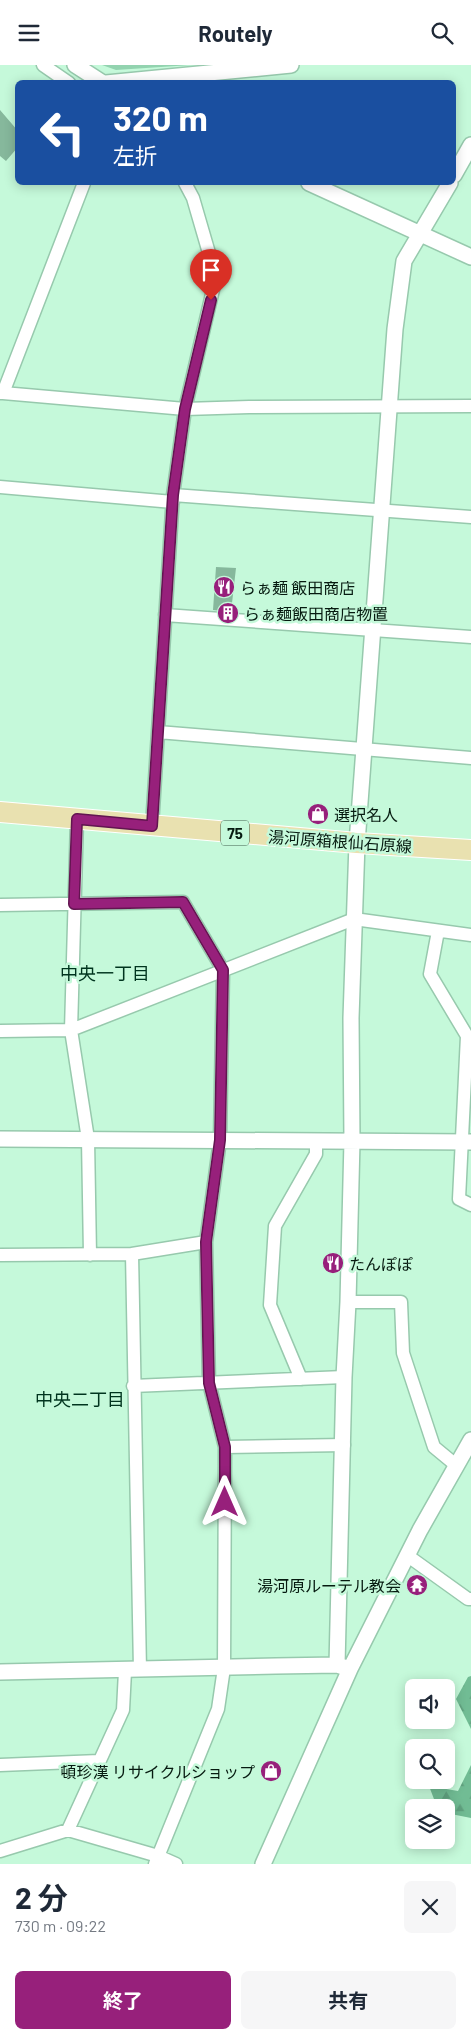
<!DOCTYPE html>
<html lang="ja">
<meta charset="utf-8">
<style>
body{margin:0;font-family:Barlow,"Noto Sans JP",sans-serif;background:#f6f6f7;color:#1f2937;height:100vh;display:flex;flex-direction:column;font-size:19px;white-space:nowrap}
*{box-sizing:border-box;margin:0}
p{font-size:16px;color:#747a83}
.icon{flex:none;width:28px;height:28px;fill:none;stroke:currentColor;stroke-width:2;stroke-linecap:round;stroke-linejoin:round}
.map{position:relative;height:1799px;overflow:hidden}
.sheet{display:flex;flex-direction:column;background:#fff;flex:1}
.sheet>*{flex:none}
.guide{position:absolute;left:15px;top:15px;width:441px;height:105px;border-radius:8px;box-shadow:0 2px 12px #0003;background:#1a4fa0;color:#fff;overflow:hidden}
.buttons{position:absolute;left:405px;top:1614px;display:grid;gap:10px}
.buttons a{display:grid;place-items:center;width:50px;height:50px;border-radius:8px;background:#fff;box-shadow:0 2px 12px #0003;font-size:25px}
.pin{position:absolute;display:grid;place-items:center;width:42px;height:42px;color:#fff;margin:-51px -21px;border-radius:50% 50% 50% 0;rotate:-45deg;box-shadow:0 0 5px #0007}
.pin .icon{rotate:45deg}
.me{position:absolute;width:55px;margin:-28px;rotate:0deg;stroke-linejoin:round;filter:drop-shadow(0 0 4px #0008)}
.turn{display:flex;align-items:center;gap:18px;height:105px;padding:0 15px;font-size:22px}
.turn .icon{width:65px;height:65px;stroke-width:2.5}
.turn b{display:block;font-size:35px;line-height:42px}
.round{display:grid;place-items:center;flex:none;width:52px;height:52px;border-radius:8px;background:#f6f6f7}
.head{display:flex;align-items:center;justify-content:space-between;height:85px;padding:0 15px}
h1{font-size:30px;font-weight:700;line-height:38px}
.action{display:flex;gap:10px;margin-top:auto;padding:10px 15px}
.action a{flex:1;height:58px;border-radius:8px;background:#97207b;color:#fff;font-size:20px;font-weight:700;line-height:58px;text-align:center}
.action a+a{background:#f6f6f7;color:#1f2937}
header{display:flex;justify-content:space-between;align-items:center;height:65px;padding:0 15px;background:#fff;font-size:22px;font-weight:700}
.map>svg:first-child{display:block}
.forest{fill:url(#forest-firs)}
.park{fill:#92d3af}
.building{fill:#86b89c}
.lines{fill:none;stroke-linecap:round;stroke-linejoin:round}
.minor-casing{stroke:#97c9ad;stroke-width:15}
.tertiary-casing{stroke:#97c9ad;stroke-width:18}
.primary-casing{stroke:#fff;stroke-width:22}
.minor{stroke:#fff;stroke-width:12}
.tertiary{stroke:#fff;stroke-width:15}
.primary{stroke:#e9e1b0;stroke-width:20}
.route-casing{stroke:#621550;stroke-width:12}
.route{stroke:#97207b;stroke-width:9}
.labels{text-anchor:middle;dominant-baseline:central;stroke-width:5;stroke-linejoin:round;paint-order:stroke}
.shield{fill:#c5f9da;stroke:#3f5d4d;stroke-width:1}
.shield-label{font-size:15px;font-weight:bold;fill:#061a10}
.poi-label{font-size:16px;fill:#061a10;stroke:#c5f9da;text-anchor:start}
.street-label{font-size:16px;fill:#061a10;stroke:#c5f9da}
.neighbourhood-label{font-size:18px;fill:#00341e;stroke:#c5f9da}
</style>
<header><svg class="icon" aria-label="menu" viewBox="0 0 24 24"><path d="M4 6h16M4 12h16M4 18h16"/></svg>Routely<svg class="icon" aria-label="search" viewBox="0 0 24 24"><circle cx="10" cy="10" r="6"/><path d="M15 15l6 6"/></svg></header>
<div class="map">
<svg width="471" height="1799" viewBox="0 0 471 1799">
<defs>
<pattern id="forest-firs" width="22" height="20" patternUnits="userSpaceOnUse" patternTransform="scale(1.25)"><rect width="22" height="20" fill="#71bc94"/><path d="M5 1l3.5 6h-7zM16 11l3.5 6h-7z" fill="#60a17f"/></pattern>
</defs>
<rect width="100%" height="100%" fill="#c5f9da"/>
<path class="forest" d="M 471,1611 L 471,1664 L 456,1634 L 468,1612 Z
M 471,1700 L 471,1753 L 446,1748 L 446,1742 L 437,1742 L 429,1721 L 458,1726 Z"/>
<path class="park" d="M 102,0 L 191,0 L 116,5 Z"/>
<path class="building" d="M 0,45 L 18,66 L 18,82 L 6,96 L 0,91 Z
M 216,502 L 236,503 L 231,547 L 213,545 Z"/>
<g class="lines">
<g class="minor-casing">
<path id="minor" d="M 43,0 L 69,18
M 0,328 L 3,328 L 84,118
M 3,328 L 185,344 L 249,342 L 471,341
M 0,422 L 173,437
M 173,430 L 471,452
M 165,550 L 471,572
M 158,667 L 471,693
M 77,754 L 71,965 L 88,1074 L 90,1190
M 152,761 L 173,430 L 185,344 L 216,212 L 193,133 L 185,118
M 0,840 L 183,837 L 223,905 L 220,1075 L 206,1177 L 209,1318 L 225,1382 L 224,1603 L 218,1644 L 155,1799
M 438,866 L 430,909 L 467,971 L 459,1134 L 471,1140
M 0,966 L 71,965 L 354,854 L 471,870
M 132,1189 L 206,1177
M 0,1190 L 132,1189 L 140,1605
M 348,1237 L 401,1237 L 403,1288 L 434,1382 L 457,1401
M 301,1314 L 270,1240 L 275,1161 L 316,1089 L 316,1075
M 133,1321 L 344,1312
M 225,1382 L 344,1380
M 408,1491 L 468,1534 L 471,1534
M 0,1700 L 99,1696
M 68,1765 L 123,1645 L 125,1606
M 0,1786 L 68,1765 L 158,1791 L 176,1799"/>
</g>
<g class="tertiary-casing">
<path id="tertiary" d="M 75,0 L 103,18
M 106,18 L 291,0
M 454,110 L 471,80
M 309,118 L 471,192
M 0,1074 L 471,1077
M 337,1600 L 344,1312 L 348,1237 L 352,1076 L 351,953 L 357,778 L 395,264 L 404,196 L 450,118
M 0,1607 L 276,1601 L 337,1600 L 347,1603
M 263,1799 L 350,1604 L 420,1465 L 471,1375"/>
</g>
<g class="primary-casing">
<path id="primary" d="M 0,747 L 357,778 L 471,785"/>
</g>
<use href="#minor" class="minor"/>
<use href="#tertiary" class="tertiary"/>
<use href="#primary" class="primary"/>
</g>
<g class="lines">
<g class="route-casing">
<path id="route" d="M 211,235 L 185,344 L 173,430 L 152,761 L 77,754 L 74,839 L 183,837 L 223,905 L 220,1075 L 206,1177 L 209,1318 L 225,1382 L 225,1437"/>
</g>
<use href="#route" class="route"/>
</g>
<defs>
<g id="restaurant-disc" transform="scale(1.125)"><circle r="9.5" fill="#97207b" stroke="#c5f9da"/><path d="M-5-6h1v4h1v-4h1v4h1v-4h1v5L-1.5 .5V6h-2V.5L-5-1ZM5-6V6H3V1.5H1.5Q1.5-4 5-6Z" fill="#fff"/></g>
<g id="building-disc" transform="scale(1.125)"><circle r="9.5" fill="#97207b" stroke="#c5f9da"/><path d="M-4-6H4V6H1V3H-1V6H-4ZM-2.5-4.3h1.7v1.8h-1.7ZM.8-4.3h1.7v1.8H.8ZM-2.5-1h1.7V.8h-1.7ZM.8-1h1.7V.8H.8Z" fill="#fff"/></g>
<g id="shop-disc" transform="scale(1.125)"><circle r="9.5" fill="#97207b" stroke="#c5f9da"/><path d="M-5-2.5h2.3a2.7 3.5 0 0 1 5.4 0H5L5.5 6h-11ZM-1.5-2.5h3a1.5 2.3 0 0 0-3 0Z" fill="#fff"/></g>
<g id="temple-disc" transform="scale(1.125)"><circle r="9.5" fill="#97207b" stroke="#c5f9da"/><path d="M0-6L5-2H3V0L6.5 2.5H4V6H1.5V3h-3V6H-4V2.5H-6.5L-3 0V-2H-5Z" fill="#fff"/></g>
</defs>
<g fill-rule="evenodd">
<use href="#restaurant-disc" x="224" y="522"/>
<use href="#building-disc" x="228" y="548"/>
<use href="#shop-disc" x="318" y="749"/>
<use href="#restaurant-disc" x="333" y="1198"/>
<use href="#temple-disc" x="417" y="1520"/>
<use href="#shop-disc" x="271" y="1706"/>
</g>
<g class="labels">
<rect class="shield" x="221" y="755.5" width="28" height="25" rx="4"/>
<g class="shield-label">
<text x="235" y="768">75</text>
</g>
<g class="poi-label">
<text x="240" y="522">らぁ麺 飯田商店</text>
<text x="244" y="548">らぁ麺飯田商店物置</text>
<text x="334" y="749">選択名人</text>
<text x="349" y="1198">たんぽぽ</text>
<text x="401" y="1520" text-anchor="end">湯河原ルーテル教会</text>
<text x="255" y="1706" text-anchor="end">頓珍漢 リサイクルショップ</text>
</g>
<g class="street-label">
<text transform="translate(340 776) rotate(4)">湯河原箱根仙石原線</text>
</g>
<g class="neighbourhood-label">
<text x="105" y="908">中央一丁目</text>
<text x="80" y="1334">中央二丁目</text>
</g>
</g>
</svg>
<div class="buttons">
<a><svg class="icon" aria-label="sound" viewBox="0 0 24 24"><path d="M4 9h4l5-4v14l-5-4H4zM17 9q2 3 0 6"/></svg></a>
<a><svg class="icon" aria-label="search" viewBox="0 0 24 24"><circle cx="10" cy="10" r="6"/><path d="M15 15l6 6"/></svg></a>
<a><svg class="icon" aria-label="layers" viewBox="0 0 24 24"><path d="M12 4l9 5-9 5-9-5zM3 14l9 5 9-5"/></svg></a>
</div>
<div class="pin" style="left:211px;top:235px;background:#d93025"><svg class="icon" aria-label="arrive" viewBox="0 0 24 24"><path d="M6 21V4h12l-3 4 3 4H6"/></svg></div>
<svg class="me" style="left:225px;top:1437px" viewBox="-20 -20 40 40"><path d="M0-17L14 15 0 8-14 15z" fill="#97207b" stroke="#fff" stroke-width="4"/></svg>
<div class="guide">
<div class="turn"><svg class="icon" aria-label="left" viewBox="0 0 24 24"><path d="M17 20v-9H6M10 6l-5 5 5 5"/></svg><div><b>320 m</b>左折</div></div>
</div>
</div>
<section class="sheet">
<div class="head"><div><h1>2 分</h1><p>730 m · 09:22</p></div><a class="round"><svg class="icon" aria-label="close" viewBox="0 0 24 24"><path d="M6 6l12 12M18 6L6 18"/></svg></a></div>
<div class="action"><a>終了</a><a>共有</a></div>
</section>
